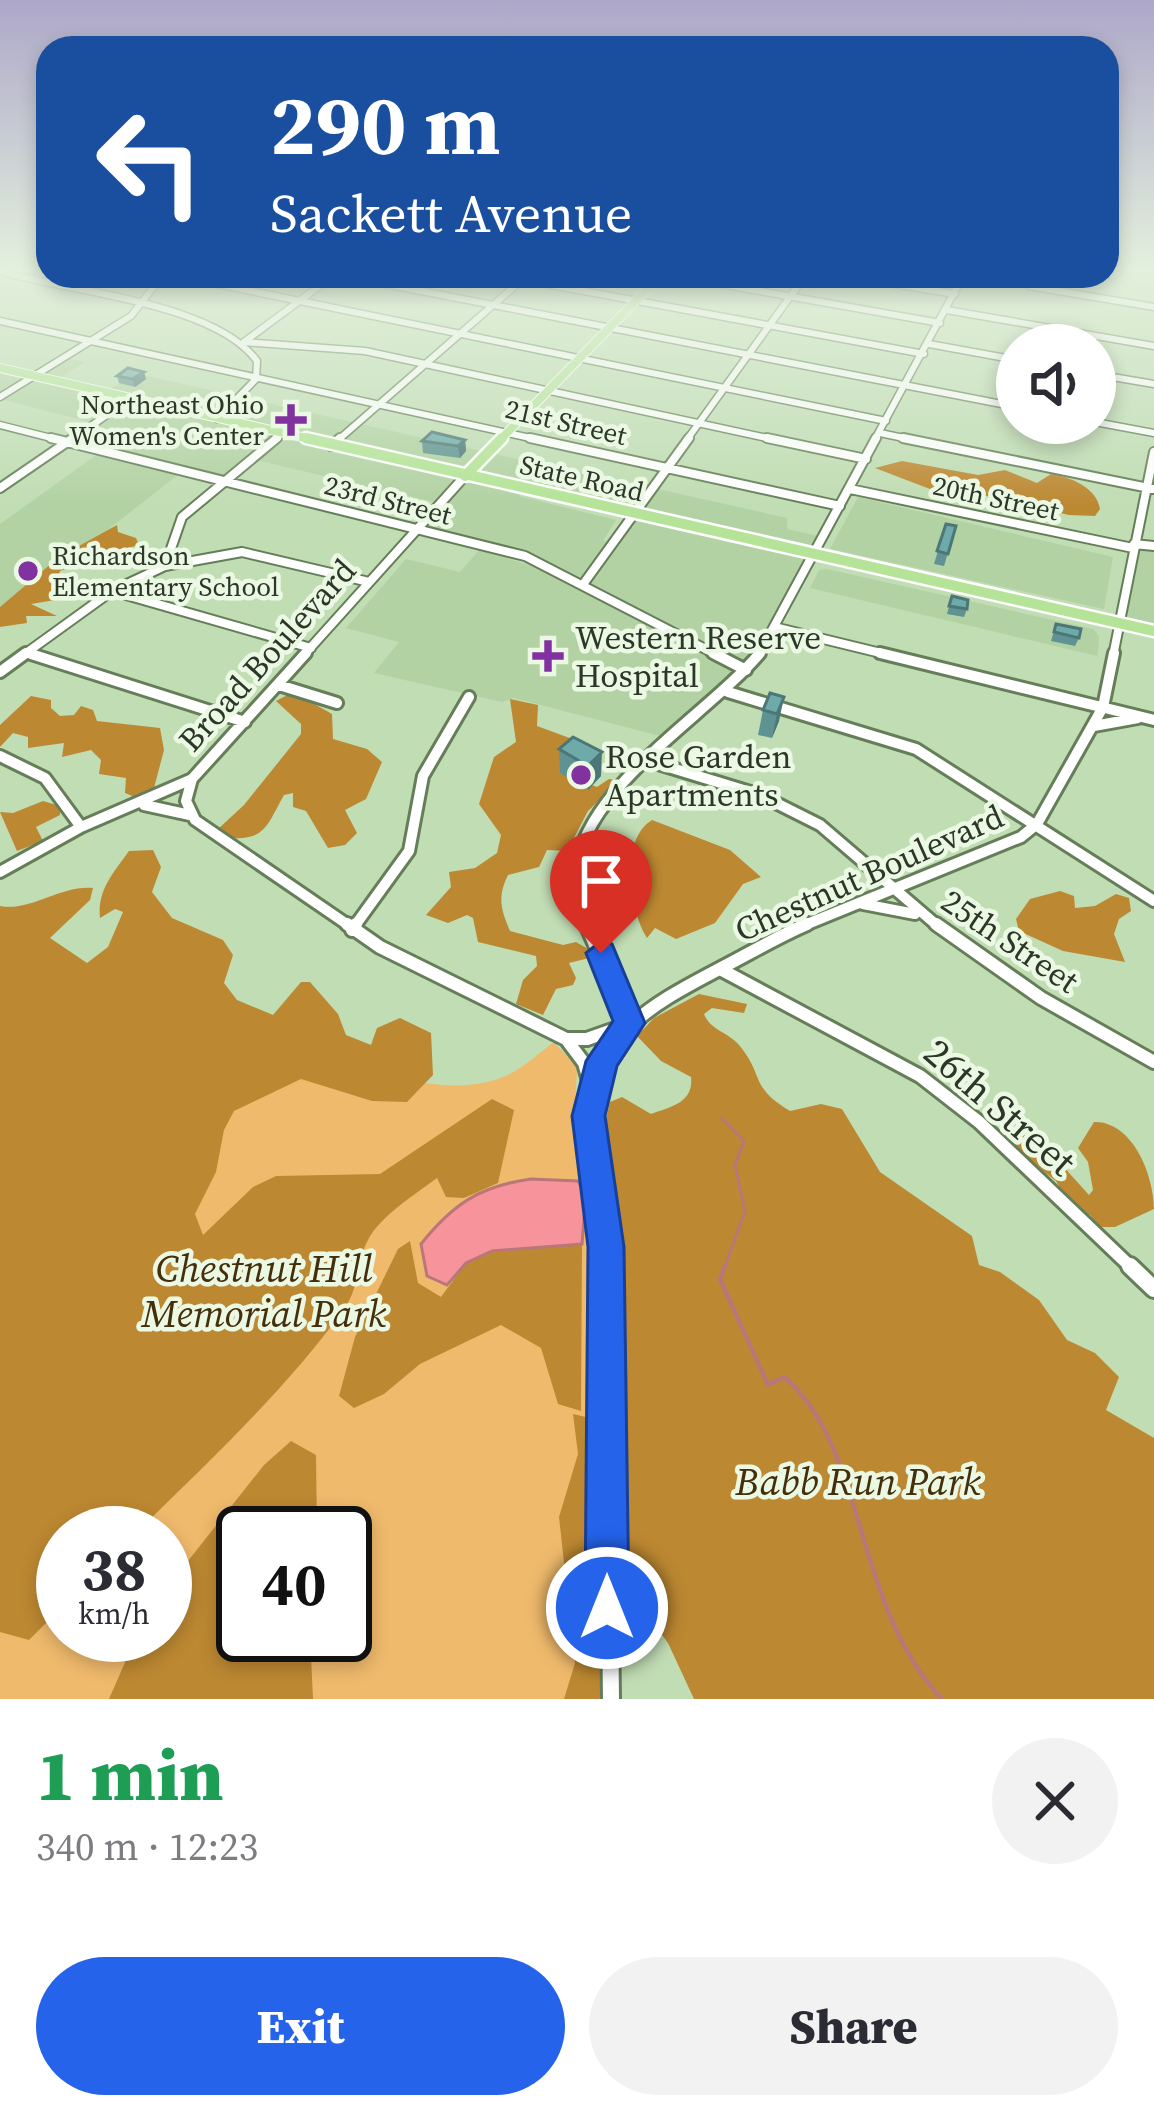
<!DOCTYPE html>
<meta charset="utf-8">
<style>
body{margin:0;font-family:"Source Serif 4",serif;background:#f2f2f3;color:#2b2b33;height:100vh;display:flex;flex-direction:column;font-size:45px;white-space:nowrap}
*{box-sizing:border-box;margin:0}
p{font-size:39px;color:#7c7c81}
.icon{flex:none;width:66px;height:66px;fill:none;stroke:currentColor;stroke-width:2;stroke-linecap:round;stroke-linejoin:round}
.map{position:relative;height:1699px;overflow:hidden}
.sheet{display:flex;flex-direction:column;background:#fff;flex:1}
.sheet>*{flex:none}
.hud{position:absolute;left:36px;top:36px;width:1083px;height:252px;border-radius:36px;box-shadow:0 6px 18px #0003;background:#1a4fa0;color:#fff;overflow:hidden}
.fabs{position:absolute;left:996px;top:324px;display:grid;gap:24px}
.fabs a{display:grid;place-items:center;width:120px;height:120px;border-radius:50%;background:#fff;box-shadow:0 6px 18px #0003;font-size:60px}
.speed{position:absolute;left:36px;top:1506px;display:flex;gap:24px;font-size:60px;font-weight:700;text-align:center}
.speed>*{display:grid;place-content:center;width:156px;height:156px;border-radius:50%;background:#fff;box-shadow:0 6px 18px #0003;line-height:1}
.speed small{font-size:30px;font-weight:400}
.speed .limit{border:6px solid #111;border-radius:18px;background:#fff;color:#111}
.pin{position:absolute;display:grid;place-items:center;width:102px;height:102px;color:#fff;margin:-123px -51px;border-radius:50% 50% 50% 0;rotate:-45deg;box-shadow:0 0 12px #0007}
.pin .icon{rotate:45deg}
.me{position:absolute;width:132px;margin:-66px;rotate:0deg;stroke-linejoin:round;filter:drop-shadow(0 0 9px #0008)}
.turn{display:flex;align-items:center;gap:42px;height:252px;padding:0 36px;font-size:54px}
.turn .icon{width:156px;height:156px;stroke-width:2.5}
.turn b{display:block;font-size:84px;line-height:102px}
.round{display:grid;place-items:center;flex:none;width:126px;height:126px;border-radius:63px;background:#f2f2f3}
.summary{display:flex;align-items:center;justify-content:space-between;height:204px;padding:0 36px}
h1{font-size:72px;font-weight:800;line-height:90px;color:#1e9e55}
.action{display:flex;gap:24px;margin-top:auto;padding:24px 36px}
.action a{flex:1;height:138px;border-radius:72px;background:#2563eb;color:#fff;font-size:48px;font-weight:800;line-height:138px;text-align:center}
.action a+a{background:#f2f2f3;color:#2b2b33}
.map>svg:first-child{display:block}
.built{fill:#b2d2a3}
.green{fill:#f0ba6c;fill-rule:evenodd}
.forest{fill:#bd8832}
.water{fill:#f6939b;stroke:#b97778;stroke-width:3}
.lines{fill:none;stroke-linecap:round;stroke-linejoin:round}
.stream-far1{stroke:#b97778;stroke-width:3}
.stream{stroke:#b97778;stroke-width:4.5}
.minor-far4-casing{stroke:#657e59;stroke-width:9}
.minor-far3-casing{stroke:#657e59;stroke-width:12}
.minor-far2-casing{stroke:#657e59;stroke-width:16}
.minor-far1-casing{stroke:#657e59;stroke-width:18}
.minor-casing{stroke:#657e59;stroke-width:22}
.major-far1-casing{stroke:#fff;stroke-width:10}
.major-casing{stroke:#fff;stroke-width:15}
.minor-far4{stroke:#fff;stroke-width:6}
.minor-far3{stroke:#fff;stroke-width:8}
.minor-far2{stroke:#fff;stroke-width:10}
.minor-far1{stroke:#fff;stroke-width:12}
.minor{stroke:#fff;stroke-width:16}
.major-far1{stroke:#b5e498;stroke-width:8}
.major{stroke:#b5e498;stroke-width:10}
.wall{fill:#5f9292}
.shaded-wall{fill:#4d7777}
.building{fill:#6eaaaa;stroke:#4d7777;stroke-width:3}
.route{fill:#2563eb;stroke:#184099;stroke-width:3}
.poi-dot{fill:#8231a0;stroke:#ebf9e4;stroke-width:4.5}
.labels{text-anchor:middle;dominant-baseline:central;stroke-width:9;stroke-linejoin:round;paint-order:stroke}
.far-poi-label{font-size:27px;fill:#2c3727;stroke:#ebf9e4;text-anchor:end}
.far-street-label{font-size:27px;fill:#2c3727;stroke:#ebf9e4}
.poi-label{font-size:33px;fill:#2c3727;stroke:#ebf9e4;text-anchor:start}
.street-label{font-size:33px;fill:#2c3727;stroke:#ebf9e4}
.near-street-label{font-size:39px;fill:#2c3727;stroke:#ebf9e4}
.near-park-label{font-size:39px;font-style:italic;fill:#452e0a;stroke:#ebf9e4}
</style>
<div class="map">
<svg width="1154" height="1699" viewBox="0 0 1154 1699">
<rect width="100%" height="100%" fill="#c1ddb4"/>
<path class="built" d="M 64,357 L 85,362 L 56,380 L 105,393 L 134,373 L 641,487 L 626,506 L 530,484 L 519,496 L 616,520 L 603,541 L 611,542 L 649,487 L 787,518 L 787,529 L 823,537 L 746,670 L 545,563 L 417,529 L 438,503 L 252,459 L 224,482 L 67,442 L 94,423 L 0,399 L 0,368 L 34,376 Z
M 99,453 L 179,474 L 0,614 L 0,524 Z
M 858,497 L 1113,557 L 1104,609 L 830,549 Z
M 1134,544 L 1154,546 L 1154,631 L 1117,623 Z
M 480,549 L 561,576 L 735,670 L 664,737 L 514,698 L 502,702 L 374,673 L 399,642 L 346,628 L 406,559 L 460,572 Z
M 827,569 L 1093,629 L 1099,636 L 1098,651 L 1097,656 L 810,588 L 819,570 Z"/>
<path class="green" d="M 187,995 C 270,1029 420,1115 508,1075 C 524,1067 539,1053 554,1042 L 577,1067 L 574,1131 L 592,1231 L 597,1651 L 603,1699 L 0,1699 L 0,1233 ZM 63,1533 L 165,1533 L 165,1635 L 63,1635 ZM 243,1533 L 345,1533 L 345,1635 L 243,1635 Z"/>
<path class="forest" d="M 902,461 L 978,475 L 1005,470 L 1037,483 L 1051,474 C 1071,477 1097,488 1100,509 L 1095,516 L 1069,515 L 944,486 L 930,489 L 875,468 Z
M 117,525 L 118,532 L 136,538 L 139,545 C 112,552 87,561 60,571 L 56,584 L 79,596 L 31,604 L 57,616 L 26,616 L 27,623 L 0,627 L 0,607 L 59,557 Z
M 293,692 L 332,714 L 333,739 L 367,749 L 382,762 L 366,799 L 345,810 L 357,833 L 345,845 L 328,848 L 306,811 L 293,807 L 293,793 L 284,795 C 267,825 266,841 227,838 L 218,829 L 244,805 L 301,734 L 301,724 L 276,701 Z
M 31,696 L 51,700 L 51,708 L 60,716 L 74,715 L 81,706 L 93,710 L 97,721 L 160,728 L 164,750 L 154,788 L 137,798 L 125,793 L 126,778 L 99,774 L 101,760 L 91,750 L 62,757 L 64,743 L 28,748 L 28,737 L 13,733 L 0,747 L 0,725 Z
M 510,699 L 538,705 L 537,726 L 575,740 L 560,773 L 597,787 L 609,779 L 619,781 L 588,811 L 567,851 L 547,850 L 539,867 L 508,875 C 497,897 501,910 510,931 L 563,945 L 576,942 L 593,952 L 593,957 L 569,963 L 576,978 L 573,985 L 556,989 L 543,1015 L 516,1004 L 523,980 L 537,966 L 536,956 L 478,942 L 473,918 L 467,915 L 448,923 L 426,915 L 451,887 L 449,872 L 475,868 L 497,853 L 501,835 L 479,804 L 494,757 L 516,742 Z
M 43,801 L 60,806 L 60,815 L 36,827 L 43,841 L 17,851 L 0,812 L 13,813 Z
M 652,820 L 730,850 L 761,877 L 743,884 L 715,923 L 676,939 L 655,928 L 647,938 C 629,910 619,840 652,820 Z
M 153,850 L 161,867 L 152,892 L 172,918 L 223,940 L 233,955 L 224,983 L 237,1000 L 273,1015 L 301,982 L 310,982 L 338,1014 L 346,1035 L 371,1045 L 377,1028 L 400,1018 L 431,1033 L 433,1075 L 407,1102 L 372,1101 L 301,1079 L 234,1111 L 224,1130 L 216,1172 L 195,1214 L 203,1235 L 253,1187 L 276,1176 L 380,1174 L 492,1099 L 514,1110 L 498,1183 L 464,1198 L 446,1197 L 437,1178 C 416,1194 380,1216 368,1240 C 356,1262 360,1287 344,1309 C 285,1391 208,1462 136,1533 L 63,1533 L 63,1606 L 29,1640 L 0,1632 L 0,906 C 31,912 60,885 93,888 L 90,900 L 50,938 L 87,963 L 108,947 L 123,912 L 115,909 L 100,918 C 97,890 114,872 129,851 Z
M 1060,891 L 1074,896 L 1075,908 L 1095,906 L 1116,894 L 1129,898 L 1131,911 L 1119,919 L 1114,934 L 1125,962 L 1063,951 L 1019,931 L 1016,919 L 1030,899 Z
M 699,994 L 747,1004 L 744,1013 L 712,1008 L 704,1014 C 710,1030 728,1032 739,1045 C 765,1076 749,1087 790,1111 L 821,1104 L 842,1109 L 880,1172 L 972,1236 L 979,1265 L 1000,1272 L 1039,1300 L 1067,1340 L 1095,1353 L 1119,1377 L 1106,1410 L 1154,1438 L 1154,1699 L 694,1699 L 668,1643 L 631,1593 L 622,1531 L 607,1525 L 608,1314 L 590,1141 L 602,1137 L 610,1102 L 622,1097 L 651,1114 C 670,1107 694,1103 691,1077 L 661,1061 L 637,1036 L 654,1018 Z
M 1094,1122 C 1133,1121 1154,1176 1154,1209 L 1115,1227 L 1099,1227 L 1090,1215 L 1076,1215 L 1056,1181 L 1023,1156 L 1009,1137 L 1034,1134 L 1089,1195 L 1093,1190 L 1088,1162 L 1078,1148 Z
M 410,1241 L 418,1283 L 441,1297 L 466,1263 L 492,1251 L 582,1244 L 581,1411 L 558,1404 L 541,1348 L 501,1325 L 420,1364 L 384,1394 L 354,1408 L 339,1396 L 355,1337 L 398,1249 Z
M 573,1414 L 594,1419 L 603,1699 L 564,1699 L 575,1663 L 559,1517 L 578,1454 Z
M 291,1441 L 316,1455 L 317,1533 L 243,1533 L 243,1635 L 310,1635 L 313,1699 L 109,1699 L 137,1635 L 165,1635 L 165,1590 L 264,1465 Z"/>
<path class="water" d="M 531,1179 L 578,1181 L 586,1195 L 582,1244 L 492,1251 L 466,1263 L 447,1285 L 427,1276 L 421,1244 C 453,1204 480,1186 531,1179 Z"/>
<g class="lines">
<path class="stream-far1" d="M 722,1118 L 744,1141 L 735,1165 L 745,1211 L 724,1269"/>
<path class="stream" d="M 725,1266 L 720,1279 L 768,1385 L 784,1377 C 867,1447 853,1606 942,1699"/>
<g class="minor-far4-casing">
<path id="minor-far4" d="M 0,271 C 69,292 214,302 257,361 L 256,379 L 217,419
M 178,276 L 886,421
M 344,276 L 1017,407
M 503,276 L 924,354
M 675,276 L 940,323
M 846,276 L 955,294
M 1029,286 L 1154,307
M 947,310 L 1154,346
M 0,321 L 544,441
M 244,342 L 365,351 L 781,441
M 244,342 L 333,276
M 929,344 L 1017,360
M 1095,374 L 1154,384
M 0,397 L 131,316 L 162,276
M 1095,422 L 1154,433
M 0,425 L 63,441
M 880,433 L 918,441
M 69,441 L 130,399
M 273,441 L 281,434
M 337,441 L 524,278
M 686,441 L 805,276
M 874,441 L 963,276"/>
</g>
<g class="minor-far3-casing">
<path id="minor-far3" d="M 51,438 L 525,556 L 719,656
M 530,438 L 840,506
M 767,438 L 866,459
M 903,438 L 1154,489
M 331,446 L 340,438
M 0,488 L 73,438
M 850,489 L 1133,548
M 1134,544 L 1154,546
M 165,566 L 242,552 L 369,582
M 584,583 L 689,438
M 112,591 L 311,648
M 774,627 L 893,656
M 31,654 L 37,656
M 22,656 L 112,591 L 165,566 L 182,517 L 277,438
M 303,656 L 465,476
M 758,656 L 876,438
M 1113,656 L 1154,452"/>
</g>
<g class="minor-far2-casing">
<path id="minor-far2" d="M 713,653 L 746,670
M 880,653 L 1154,720
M 31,654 L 245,722
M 0,672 L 26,653
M 279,685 L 337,703
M 728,692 L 916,749 L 1154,901
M 1094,726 L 1138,718
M 0,756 L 45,778 L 81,827
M 652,762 L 760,795 L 820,825 L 939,927
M 192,779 L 186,801 L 195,820 L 351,927
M 144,805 L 190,815
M 0,872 L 81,827 L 192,779 L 306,653
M 863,904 L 915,914
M 354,927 L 409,851 L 423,776 L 469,697
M 588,927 C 582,910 574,891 576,873 C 581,789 709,714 760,653
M 800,927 L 1021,837 L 1037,824 L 1103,707 L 1114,653"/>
</g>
<g class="minor-far1-casing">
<path id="minor-far1" d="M 347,924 L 380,947 L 566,1039 L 587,1039 L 624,1026
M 586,924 L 629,1023
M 936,924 L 1041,998 L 1154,1062
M 352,930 L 356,924
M 720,969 L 920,1076 L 979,1122 L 1133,1269
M 566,1039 L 584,1063 L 591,1088
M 606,1269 C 606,1223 590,1178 589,1132 C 588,1036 649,1006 725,966 C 752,952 779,936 807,924"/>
</g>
<g class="minor-casing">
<path id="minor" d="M 606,1266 L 611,1699
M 1130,1266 L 1154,1289"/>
</g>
<g class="major-far1-casing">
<path id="major-far1" d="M 0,368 L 319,441
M 499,441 L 660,276"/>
</g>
<g class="major-casing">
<path id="major" d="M 306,438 L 1154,631
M 465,476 L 502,438"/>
</g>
<use href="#minor-far4" class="minor-far4"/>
<use href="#minor-far3" class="minor-far3"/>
<use href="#minor-far2" class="minor-far2"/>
<use href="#minor-far1" class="minor-far1"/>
<use href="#minor" class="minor"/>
<use href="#major-far1" class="major-far1"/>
<use href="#major" class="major"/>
</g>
<path class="wall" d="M 117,376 L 146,379 L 135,387 L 119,383 Z
M 240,433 L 242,440 L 231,449 L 221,447 L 219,439 Z
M 465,440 L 466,451 L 460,458 L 423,453 L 422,441 Z
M 946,524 L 956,526 L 944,566 L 934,564 Z
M 952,596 L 967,609 L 964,617 L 947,614 Z
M 1056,624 L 1079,638 L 1075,646 L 1051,641 Z
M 770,693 L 779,721 L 772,738 L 758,735 L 763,710 Z
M 573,737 L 601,776 L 588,790 L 560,773 L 559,749 Z"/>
<path class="shaded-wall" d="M 144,372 L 146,379 L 135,387 L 132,379 Z
M 240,433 L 242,440 L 231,449 L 229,441 Z
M 465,440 L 466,451 L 460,458 L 458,446 Z
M 784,697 L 779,721 L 772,738 L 777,714 Z
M 602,752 L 601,776 L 588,790 L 588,766 Z"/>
<path class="building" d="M 128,368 L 144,372 L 132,379 L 117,376 Z
M 230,430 L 240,433 L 229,441 L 219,439 Z
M 432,432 L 465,440 L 458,446 L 422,441 Z
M 946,524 L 956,526 L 948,554 L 937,551 Z
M 952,596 L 968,600 L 967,609 L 949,606 Z
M 1056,624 L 1081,629 L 1079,638 L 1054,632 Z
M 770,693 L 784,697 L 777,714 L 763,710 Z
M 573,737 L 602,752 L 588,766 L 559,749 Z"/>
<linearGradient id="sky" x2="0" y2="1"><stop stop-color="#ada7c9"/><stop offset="0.53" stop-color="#e3f0dd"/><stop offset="1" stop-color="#e3f0dd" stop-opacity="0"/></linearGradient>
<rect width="1154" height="506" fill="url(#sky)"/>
<path class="route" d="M 601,941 L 612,944 L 645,1023 L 617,1066 L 605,1116 L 624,1247 L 629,1608 L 622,1624 L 607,1630 L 591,1624 L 585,1608 L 588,1247 L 572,1116 L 586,1061 L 613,1021 L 586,953 Z"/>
<g class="poi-dot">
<path d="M285 402h12v12h12v12h-12v12h-12v-12h-12v-12h12z"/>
<circle cx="28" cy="571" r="12"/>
<path d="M542 638h12v12h12v12h-12v12h-12v-12h-12v-12h12z"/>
<circle cx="581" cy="775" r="12"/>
</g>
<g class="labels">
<g class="far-poi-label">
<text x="264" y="404">Northeast Ohio<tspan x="264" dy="31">Women's Center</tspan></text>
<text x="52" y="555" text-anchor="start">Richardson<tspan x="52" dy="31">Elementary School</tspan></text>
</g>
<g class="far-street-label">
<text transform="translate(566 422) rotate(13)">21st Street</text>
<text transform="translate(582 478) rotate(13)">State Road</text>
<text transform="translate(996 498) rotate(12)">20th Street</text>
<text transform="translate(388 500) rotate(14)">23rd Street</text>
</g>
<g class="poi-label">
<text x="575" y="637">Western Reserve<tspan x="575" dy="38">Hospital</tspan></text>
<text x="605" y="756">Rose Garden<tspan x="605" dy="38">Apartments</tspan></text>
</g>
<g class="street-label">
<text transform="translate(267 655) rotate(-48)">Broad Boulevard</text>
<text transform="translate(869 873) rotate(-24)">Chestnut Boulevard</text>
<text transform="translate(1010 941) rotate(34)">25th Street</text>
</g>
<g class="near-street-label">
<text transform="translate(1000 1107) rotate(41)">26th Street</text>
</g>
<g class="near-park-label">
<text x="264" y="1268">Chestnut Hill<tspan x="264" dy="45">Memorial Park</tspan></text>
<text x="858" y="1481">Babb Run Park</text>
</g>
</g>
</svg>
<div class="fabs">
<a><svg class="icon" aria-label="sound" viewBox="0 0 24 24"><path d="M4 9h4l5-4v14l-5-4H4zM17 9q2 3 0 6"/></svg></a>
</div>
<div class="speed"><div>38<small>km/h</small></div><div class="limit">40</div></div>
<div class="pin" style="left:601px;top:953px;background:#d93025"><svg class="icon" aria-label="arrive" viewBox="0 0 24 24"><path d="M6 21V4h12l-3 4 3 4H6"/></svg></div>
<svg class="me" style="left:607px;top:1608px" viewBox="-20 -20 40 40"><circle r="17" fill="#2563eb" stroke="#fff" stroke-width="3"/><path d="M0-11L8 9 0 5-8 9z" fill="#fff"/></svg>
<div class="hud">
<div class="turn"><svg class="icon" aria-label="left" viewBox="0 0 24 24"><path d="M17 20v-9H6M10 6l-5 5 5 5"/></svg><div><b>290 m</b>Sackett Avenue</div></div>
</div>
</div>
<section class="sheet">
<div class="summary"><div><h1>1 min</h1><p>340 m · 12:23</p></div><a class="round"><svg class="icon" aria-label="close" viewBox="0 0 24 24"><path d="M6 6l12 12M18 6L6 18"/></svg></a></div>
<div class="action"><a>Exit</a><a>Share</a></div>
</section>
